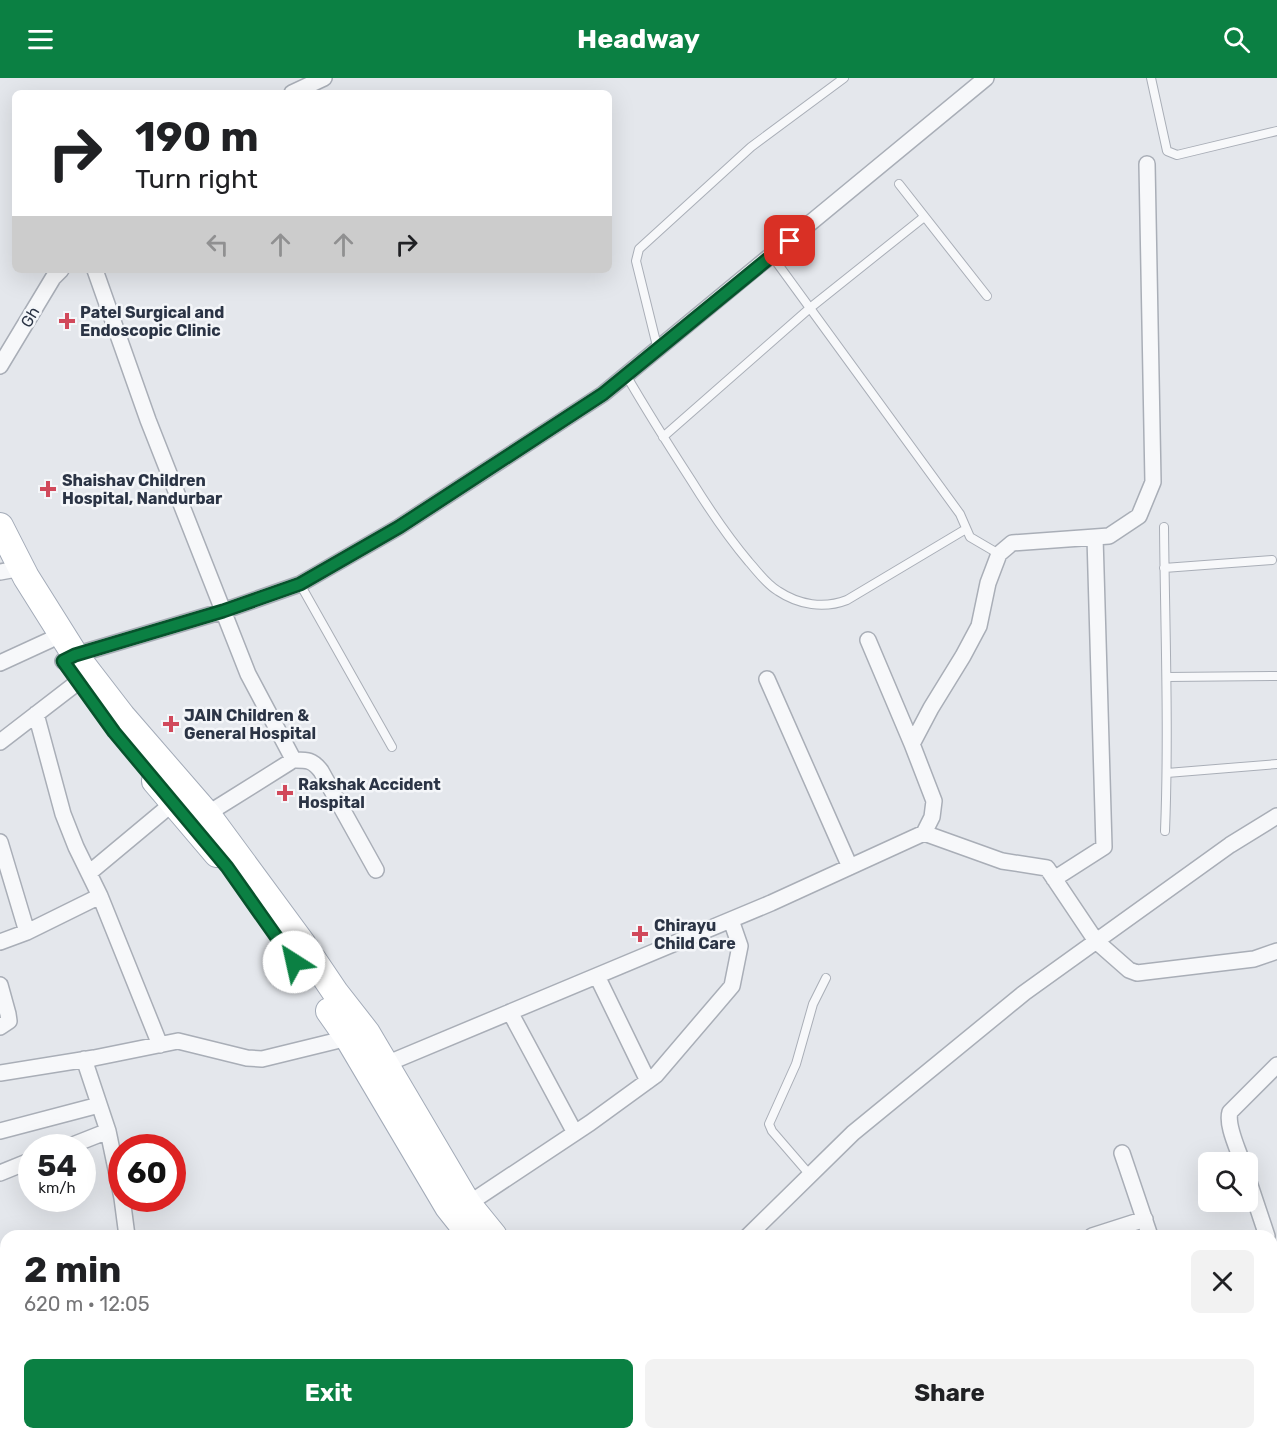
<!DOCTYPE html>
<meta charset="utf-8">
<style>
body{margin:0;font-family:Rubik,sans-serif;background:#f2f2f2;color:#202124;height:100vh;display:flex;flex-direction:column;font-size:22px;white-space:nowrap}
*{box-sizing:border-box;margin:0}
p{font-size:20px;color:#757577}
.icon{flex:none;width:33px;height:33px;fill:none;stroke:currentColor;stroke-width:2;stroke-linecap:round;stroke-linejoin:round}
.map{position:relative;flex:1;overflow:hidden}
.drawer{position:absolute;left:0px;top:1152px;width:1278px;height:210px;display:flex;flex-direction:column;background:#fff;border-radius:18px 18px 0 0;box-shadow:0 6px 24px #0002}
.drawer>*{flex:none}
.guide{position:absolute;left:12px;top:12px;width:600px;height:183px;border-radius:9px;box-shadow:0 6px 24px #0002;background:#fff;color:#202124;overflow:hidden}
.buttons{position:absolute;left:1198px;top:1074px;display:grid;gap:12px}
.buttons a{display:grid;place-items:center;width:60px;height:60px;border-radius:9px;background:#fff;box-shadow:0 6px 24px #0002;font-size:30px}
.speed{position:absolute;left:18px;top:1056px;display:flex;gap:12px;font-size:30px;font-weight:700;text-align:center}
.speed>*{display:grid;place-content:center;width:78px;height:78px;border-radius:50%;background:#fff;box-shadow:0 6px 24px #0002;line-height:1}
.speed small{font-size:15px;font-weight:400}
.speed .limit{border:9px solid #d22;background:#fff;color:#111}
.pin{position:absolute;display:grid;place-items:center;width:51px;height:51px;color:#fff;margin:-26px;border-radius:12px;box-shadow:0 3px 9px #0006}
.me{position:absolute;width:66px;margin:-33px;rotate:325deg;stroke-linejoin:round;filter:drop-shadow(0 0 4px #0008)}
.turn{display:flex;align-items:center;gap:21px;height:126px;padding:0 24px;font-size:27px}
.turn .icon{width:78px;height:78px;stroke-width:2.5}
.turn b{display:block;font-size:42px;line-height:51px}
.lanes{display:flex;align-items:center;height:57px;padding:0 24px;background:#0003;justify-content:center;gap:30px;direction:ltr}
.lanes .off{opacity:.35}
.round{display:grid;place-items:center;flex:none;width:63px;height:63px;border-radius:9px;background:#f2f2f2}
.overview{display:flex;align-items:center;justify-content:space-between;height:102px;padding:0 24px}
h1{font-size:36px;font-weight:700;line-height:45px}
.button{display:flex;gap:12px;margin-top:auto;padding:12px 24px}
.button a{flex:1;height:69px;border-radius:9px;background:#0b8043;color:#fff;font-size:24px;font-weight:700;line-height:69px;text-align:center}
.button a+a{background:#f2f2f2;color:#202124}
header{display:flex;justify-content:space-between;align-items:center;height:78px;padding:0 24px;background:#0b8043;color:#fff;font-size:27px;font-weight:700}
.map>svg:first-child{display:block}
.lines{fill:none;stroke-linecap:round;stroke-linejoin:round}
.lane-casing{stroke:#a9aeb7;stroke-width:10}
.street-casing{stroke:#a9aeb7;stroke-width:18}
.primary-casing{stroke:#a3abb8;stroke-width:28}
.lane{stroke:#f7f8fa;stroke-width:8}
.street{stroke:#f7f8fa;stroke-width:15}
.primary{stroke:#fff;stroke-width:26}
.route-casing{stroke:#07532c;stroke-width:15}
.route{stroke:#0b8043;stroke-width:10}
.poi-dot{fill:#d1495b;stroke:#f4f6f9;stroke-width:2}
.labels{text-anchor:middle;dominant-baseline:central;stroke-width:5;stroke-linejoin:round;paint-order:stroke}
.poi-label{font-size:16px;font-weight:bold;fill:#2b3445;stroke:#f4f6f9;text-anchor:start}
.street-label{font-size:16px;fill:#2b3445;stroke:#f4f6f9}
</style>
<header><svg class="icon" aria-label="menu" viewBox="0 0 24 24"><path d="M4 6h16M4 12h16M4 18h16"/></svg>Headway<svg class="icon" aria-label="search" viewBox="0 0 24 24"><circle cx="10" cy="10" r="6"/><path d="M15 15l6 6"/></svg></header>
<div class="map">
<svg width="1277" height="1362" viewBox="0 0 1277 1362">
<rect width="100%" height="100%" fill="#e4e7ec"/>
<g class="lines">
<g class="lane-casing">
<path id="lane" d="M 1151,0 L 1167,73 L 1177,77 L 1277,53
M 899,106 L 987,218
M 772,178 L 960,436 L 970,459 L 999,476
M 658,272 L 636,183 L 639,171 L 751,69 L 844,0
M 626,297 C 647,333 669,368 691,402 C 709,431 727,458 749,484 C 758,494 766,506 778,513 C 799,527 824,531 847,522 L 966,451
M 663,359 L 810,230 L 924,139
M 1164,449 C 1165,550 1169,652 1165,753
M 1164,490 L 1272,482
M 300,506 L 392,669
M 1167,599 L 1277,598
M 1167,695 L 1277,686
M 810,1097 L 772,1053 L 769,1046 L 796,986 L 813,926 L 826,900"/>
</g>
<g class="street-casing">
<path id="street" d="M 292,15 L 324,0
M 95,192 L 148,342 L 248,596 L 292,679 L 290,684 L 207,736
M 0,288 L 53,200 L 61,192
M 0,494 L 22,490
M 63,583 L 75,577 L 223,533 L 300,506 L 399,449 L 603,316 L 986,0
M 0,585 L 50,562
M 767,601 L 850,789
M 36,636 L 63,736 L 76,769 L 100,818 L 160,967
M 0,664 L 78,604 L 91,596
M 912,666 L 931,630 L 963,578 L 979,548 L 988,505 L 999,476 L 1012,465 L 1109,458 L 1139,438 L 1153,404 L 1147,86
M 292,682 C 306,682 312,681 321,693 L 376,792
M 924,755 L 1002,783 L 1047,790 L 1096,863 L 1129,892 L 1137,895 L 1254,881 L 1277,873
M 0,764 L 27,854
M 89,795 L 173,725
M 1054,801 L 1104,769 L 1095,459
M 0,864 L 27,854 L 100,818
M 597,898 L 648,1003
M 0,907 L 8,936 L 9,943 L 0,949
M 510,934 L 575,1055
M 84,981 L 108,1053 L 122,1120
M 386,986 L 771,825 L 924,755 L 932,739 L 934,723 L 912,666 L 868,562
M 0,995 L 94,980 L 178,963 L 247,980 L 262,981 L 352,959
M 0,1053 L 99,1027
M 65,1070 L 108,1053
M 1122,1075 L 1150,1158
M 1242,1084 C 1238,1071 1226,1047 1230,1034 L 1277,987
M 0,1095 L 32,1082
M 1248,1101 L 1267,1158
M 122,1120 L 127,1158
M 468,1126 L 590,1045 L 656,997 L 732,908 L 740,868 L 731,842
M 748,1158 L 853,1055 L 1024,915 L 1230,767 L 1277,738
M 1092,1158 L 1145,1141
M 1272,1172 L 1277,1186
M 0,1197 L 6,1211
M 0,1226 L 6,1223
M 0,1309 L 6,1307
M 55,1356 L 58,1362
M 88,1356 L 91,1362
M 198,1356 L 201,1362
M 295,1356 L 299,1362
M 1105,1356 L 1107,1362
M 408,1362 L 420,1356"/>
</g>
<g class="primary-casing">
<path id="primary" d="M 0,448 L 26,499 L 75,577 L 122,638 L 207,736 L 302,865 L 335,914 L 367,955 L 468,1126 L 494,1158
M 155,703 L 217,776
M 329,933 L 348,960 L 448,1129 L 471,1158
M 1272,1208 L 1277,1206
M 661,1356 L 667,1362
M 730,1362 L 757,1356"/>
</g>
<use href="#lane" class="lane"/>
<use href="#street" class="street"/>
<use href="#primary" class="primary"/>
</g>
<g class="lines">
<g class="route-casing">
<path id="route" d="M 294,884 L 227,789 L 114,654 L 63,583 L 75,577 L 223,533 L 300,506 L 399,449 L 603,316 L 790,163"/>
</g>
<use href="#route" class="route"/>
</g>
<g class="poi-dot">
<path d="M64 234h6v6h6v6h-6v6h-6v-6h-6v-6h6z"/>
<path d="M45 402h6v6h6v6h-6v6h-6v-6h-6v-6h6z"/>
<path d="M168 637h6v6h6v6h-6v6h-6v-6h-6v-6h6z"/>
<path d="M282 706h6v6h6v6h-6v6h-6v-6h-6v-6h6z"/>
<path d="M637 847h6v6h6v6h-6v6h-6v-6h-6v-6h6z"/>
</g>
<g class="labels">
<g class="poi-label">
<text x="80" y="234">Patel Surgical and<tspan x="80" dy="18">Endoscopic Clinic</tspan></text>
<text x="62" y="402">Shaishav Children<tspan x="62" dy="18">Hospital, Nandurbar</tspan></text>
<text x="184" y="637">JAIN Children &amp;<tspan x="184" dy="18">General Hospital</tspan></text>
<text x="298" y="706">Rakshak Accident<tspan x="298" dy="18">Hospital</tspan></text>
<text x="654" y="847">Chirayu<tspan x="654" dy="18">Child Care</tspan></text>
</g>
<g class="street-label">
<text transform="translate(30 239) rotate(-59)">Gh</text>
</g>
</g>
</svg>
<div class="buttons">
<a><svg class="icon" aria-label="search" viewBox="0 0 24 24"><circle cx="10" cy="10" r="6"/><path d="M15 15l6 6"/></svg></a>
</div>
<div class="speed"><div>54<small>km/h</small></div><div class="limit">60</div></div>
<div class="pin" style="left:790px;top:163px;background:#d93025"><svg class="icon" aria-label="arrive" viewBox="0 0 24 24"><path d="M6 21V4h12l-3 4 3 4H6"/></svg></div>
<svg class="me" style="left:294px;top:884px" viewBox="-20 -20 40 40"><circle r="19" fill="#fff"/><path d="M0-13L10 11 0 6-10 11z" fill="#0b8043"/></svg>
<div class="guide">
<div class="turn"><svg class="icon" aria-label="right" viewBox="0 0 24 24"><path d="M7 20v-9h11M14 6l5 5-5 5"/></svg><div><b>190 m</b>Turn right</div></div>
<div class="lanes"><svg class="icon off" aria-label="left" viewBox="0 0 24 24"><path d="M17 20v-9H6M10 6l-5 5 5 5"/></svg><svg class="icon off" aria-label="ahead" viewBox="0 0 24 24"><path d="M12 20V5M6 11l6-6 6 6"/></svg><svg class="icon off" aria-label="ahead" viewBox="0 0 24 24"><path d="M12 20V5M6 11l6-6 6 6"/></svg><svg class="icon" aria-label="right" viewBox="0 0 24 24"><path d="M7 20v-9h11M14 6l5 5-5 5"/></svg></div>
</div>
<section class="drawer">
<div class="overview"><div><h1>2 min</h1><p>620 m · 12:05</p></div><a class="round"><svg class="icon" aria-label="close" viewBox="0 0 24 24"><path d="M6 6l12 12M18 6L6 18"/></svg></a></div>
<div class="button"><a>Exit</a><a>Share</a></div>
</section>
</div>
